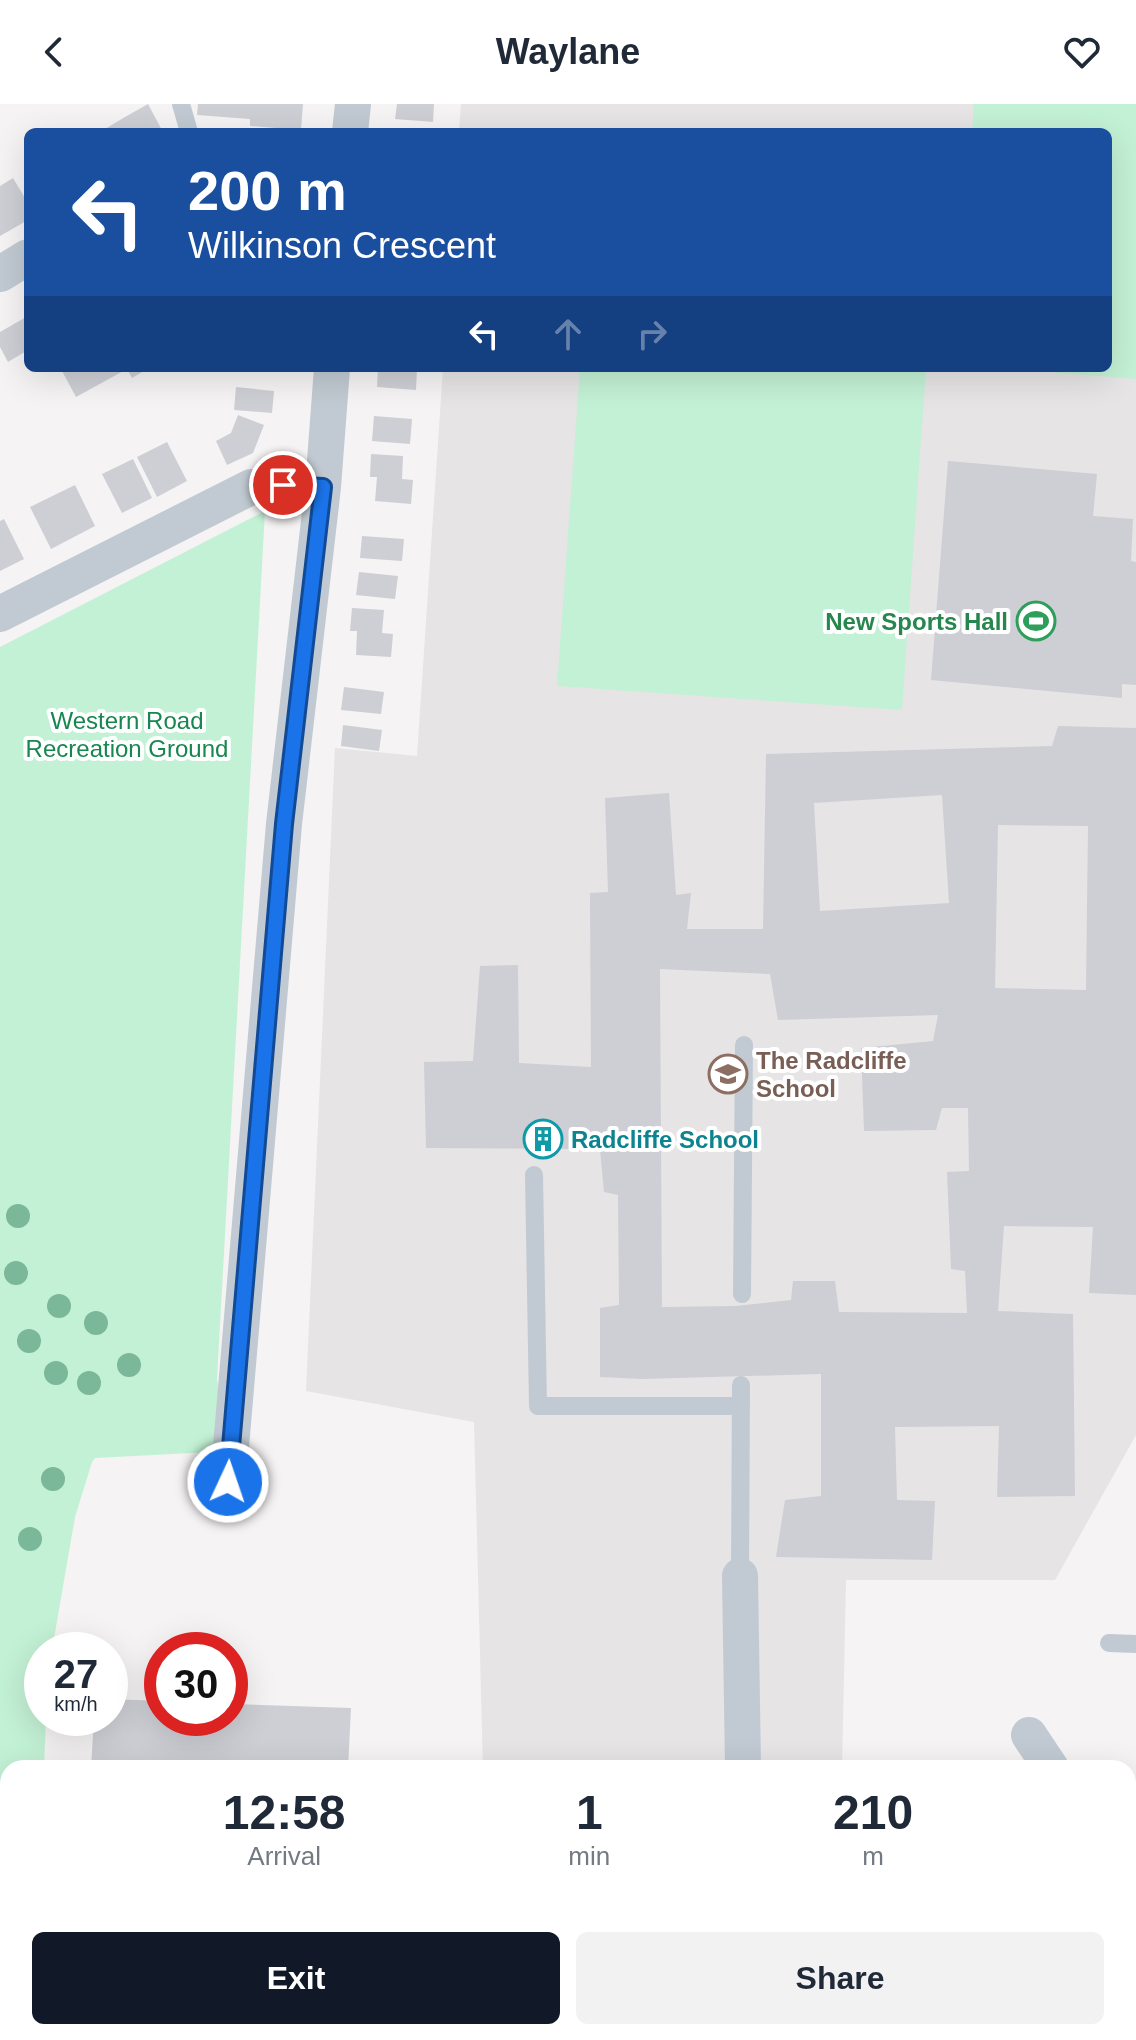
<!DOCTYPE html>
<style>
body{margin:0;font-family:Helvetica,sans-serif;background:#f2f2f3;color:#1f2937;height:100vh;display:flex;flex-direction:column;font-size:30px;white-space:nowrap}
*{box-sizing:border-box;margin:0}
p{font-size:26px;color:#747a83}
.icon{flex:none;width:44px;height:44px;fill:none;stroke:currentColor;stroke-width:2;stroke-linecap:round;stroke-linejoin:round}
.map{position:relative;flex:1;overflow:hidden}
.side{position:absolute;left:0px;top:1656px;width:1136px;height:280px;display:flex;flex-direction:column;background:#fff;border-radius:24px 24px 0 0;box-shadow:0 8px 32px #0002}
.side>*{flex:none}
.top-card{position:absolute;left:24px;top:24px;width:1088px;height:244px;border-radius:12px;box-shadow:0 8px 32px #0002;background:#1a4fa0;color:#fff;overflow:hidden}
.speed{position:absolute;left:24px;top:1528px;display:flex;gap:16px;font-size:40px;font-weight:700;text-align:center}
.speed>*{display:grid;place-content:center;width:104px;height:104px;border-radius:50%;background:#fff;box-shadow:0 8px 32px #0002;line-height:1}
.speed small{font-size:20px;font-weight:400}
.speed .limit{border:12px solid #d22;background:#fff;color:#111}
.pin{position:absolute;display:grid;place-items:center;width:68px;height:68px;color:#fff;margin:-34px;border:4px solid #fff;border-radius:50%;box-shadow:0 2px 8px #0007}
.me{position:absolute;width:88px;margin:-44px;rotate:3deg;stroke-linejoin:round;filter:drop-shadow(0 0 6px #0008)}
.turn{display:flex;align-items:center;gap:28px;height:168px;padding:0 32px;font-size:36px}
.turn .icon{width:104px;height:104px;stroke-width:2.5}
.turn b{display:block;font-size:56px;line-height:68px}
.lanes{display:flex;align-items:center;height:76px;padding:0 32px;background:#0003;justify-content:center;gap:40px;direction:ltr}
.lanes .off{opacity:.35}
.eta{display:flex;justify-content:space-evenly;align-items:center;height:136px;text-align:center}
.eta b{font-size:48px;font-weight:600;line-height:56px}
.primary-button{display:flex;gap:16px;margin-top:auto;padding:16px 32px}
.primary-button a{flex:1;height:92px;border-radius:12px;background:#111827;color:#fff;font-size:32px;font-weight:600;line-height:92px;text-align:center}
.primary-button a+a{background:#f2f2f3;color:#1f2937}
header{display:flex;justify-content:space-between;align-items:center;height:104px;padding:0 32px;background:#fff;font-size:36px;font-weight:600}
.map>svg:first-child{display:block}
.education{fill:#e6e4e5}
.green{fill:#c3f1d5}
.building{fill:#cdcfd5;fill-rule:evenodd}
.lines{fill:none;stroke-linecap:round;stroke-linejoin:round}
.service{stroke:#c1cad2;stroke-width:18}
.minor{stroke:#c1cad2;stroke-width:36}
.tree{fill:#7bb799}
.route-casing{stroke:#114b97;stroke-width:20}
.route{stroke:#1a73e8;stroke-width:14}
.labels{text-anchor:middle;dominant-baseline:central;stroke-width:8;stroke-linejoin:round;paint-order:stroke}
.leisure-label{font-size:24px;font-weight:bold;fill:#27864d;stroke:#fff;text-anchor:end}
.park-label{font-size:24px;fill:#17864f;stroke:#fff}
.education-label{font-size:24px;font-weight:bold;fill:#785e54;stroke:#fff;text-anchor:start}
.culture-label{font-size:24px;font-weight:bold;fill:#0d838f;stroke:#fff;text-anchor:start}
</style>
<header><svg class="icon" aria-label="back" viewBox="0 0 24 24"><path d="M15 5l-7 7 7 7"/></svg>Waylane<svg class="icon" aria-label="heart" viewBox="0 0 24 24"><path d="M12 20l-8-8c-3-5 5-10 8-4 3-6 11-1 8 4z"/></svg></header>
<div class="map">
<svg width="1136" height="1936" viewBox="0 0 1136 1936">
<rect width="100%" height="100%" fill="#f5f3f3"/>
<path class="education" d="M 461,0 L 1136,0 L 1136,1331 L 1055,1476 L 846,1476 L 842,1664 L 483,1664 L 474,1318 L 306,1287 L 335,644 L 417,652 L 443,264 L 1108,264 L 1108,28 L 459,28 Z"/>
<path class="green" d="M 974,0 L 1136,0 L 1136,275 L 1000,264 L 1108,264 L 1108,28 L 972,28 Z
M 580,264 L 926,264 L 902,606 L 557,582 Z
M 265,407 L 217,1275 L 230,1347 L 95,1354 L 92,1358 L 75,1413 L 52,1546 L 42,1546 L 42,1614 L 46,1614 L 44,1664 L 8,1664 L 8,1869 L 0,1870 L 0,543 Z"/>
<path class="building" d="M 148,0 L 163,28 L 100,28 L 125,13 Z
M 198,0 L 303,0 L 301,26 L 250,22 L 250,15 L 197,11 Z
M 397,0 L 434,0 L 433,18 L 395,15 Z
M 13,74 L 28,99 L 28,116 L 0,132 L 0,82 Z
M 28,212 L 28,246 L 8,258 L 0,243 L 0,228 Z
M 67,264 L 149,264 L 132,274 L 127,265 L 76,293 L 62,267 Z
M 378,264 L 417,264 L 416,286 L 377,283 Z
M 236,283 L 274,287 L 272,309 L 234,306 Z
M 238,311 L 264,321 L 253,349 L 227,361 L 216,337 L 231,329 Z
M 374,312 L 412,315 L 410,340 L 372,337 Z
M 167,338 L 187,377 L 157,393 L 137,353 Z
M 371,350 L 403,352 L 402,375 L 413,376 L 411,400 L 375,397 L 377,373 L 370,373 Z
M 133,355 L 152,394 L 122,409 L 102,370 Z
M 948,357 L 1097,370 L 1093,412 L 1133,415 L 1131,457 L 1136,458 L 1136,581 L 1122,580 L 1122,594 L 931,576 Z
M 75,381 L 95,422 L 51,445 L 30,403 Z
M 4,415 L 24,455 L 0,467 L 0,417 Z
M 362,432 L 404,435 L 402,457 L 360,454 Z
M 359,468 L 398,472 L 395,495 L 356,491 Z
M 352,504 L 384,506 L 382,529 L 393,530 L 391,553 L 356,551 L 357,527 L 350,527 Z
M 344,583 L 384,588 L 381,610 L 341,606 Z
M 343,621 L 382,626 L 379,647 L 341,642 Z
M 1058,622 L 1136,624 L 1136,1191 L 1089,1189 L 1093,1123 L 1004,1122 L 998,1207 L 1073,1210 L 1075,1392 L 997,1393 L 999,1322 L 895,1323 L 897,1396 L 935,1397 L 932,1456 L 776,1453 L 785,1396 L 821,1392 L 821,1270 L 642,1275 L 600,1273 L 600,1204 L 619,1201 L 618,1091 L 604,1088 L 600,1045 L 426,1044 L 424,958 L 473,957 L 480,862 L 518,861 L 519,959 L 591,963 L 590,789 L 608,788 L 605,694 L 669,689 L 676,791 L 691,789 L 687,825 L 763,825 L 766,650 L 1052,642 ZM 942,691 L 949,799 L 820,807 L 814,699 ZM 998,721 L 1088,722 L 1086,886 L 995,884 ZM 660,865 L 770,870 L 778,916 L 938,911 L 933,937 L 861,944 L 864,1027 L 936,1026 L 942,1004 L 968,1004 L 969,1067 L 947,1068 L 951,1165 L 965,1167 L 967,1209 L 839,1208 L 835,1177 L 793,1177 L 791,1196 L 736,1202 L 662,1203 Z
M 110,1595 L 162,1597 L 162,1614 L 230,1614 L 230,1600 L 351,1604 L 348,1664 L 91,1664 L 94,1614 L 110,1614 Z"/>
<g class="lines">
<path class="service" d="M 181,0 L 189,28
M 534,1071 L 538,1302 L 741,1302
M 742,1190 L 744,941
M 740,1472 L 741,1281
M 1109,1539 L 1136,1540"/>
<path class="minor" d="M 350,28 L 353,0
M 0,170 L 28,153
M 0,510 L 251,383 L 323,383
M 228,1378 L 284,720 L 323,383 L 332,264
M 740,1472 L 743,1664
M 1029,1631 L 1051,1664
M 1128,1716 L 1136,1716
M 1128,1902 L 1136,1902
M 718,1936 L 720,1928
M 1105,1936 L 1108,1928"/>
</g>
<g class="tree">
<circle cx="18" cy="1112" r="12"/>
<circle cx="16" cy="1169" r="12"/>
<circle cx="59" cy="1202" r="12"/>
<circle cx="96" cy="1219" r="12"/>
<circle cx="29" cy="1237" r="12"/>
<circle cx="129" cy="1261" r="12"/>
<circle cx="56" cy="1269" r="12"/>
<circle cx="89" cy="1279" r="12"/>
<circle cx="53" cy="1375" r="12"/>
<circle cx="30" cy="1435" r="12"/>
</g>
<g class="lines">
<g class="route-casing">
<path id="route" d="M 228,1378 L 284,720 L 323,383 L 283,381"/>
</g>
<use href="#route" class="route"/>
</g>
<defs>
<g id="stadium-ring" transform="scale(2)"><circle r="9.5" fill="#fff" stroke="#2e9e5b" stroke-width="1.5"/><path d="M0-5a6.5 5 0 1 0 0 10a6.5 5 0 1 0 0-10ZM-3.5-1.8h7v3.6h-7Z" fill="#2e9e5b"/></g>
<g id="school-ring" transform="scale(2)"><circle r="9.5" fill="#fff" stroke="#8d6e63" stroke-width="1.5"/><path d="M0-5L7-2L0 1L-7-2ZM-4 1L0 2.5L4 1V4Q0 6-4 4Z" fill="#8d6e63"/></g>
<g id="building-ring" transform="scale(2)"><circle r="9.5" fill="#fff" stroke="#0f9aa8" stroke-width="1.5"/><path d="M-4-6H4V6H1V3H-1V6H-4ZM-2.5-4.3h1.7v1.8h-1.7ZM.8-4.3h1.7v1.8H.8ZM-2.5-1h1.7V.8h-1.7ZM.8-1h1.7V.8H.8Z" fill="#0f9aa8"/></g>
</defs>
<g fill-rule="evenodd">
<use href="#stadium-ring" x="1036" y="517"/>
<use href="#school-ring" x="728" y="970"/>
<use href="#building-ring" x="543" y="1035"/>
</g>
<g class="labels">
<g class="leisure-label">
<text x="1008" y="517">New Sports Hall</text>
</g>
<g class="park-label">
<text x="127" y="616">Western Road<tspan x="127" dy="28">Recreation Ground</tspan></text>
</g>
<g class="education-label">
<text x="756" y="956">The Radcliffe<tspan x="756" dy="28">School</tspan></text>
</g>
<g class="culture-label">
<text x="571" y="1035">Radcliffe School</text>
</g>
</g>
</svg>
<div class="speed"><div>27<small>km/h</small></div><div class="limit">30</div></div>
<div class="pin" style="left:283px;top:381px;background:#d93025"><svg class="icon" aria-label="arrive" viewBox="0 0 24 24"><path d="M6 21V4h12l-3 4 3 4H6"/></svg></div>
<svg class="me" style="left:228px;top:1378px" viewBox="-20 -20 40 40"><circle r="17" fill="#1a73e8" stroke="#fff" stroke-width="3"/><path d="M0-11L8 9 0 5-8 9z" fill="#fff"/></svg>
<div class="top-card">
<div class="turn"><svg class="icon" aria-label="left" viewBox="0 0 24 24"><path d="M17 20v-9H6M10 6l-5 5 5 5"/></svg><div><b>200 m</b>Wilkinson Crescent</div></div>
<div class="lanes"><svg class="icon" aria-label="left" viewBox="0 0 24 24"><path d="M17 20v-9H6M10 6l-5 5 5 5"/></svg><svg class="icon off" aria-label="ahead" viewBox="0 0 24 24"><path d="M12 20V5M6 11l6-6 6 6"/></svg><svg class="icon off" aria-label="right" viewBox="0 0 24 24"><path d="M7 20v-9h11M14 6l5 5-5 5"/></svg></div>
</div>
<section class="side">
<div class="eta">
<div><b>12:58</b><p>Arrival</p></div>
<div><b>1</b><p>min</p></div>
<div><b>210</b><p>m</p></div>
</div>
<div class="primary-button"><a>Exit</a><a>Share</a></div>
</section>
</div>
